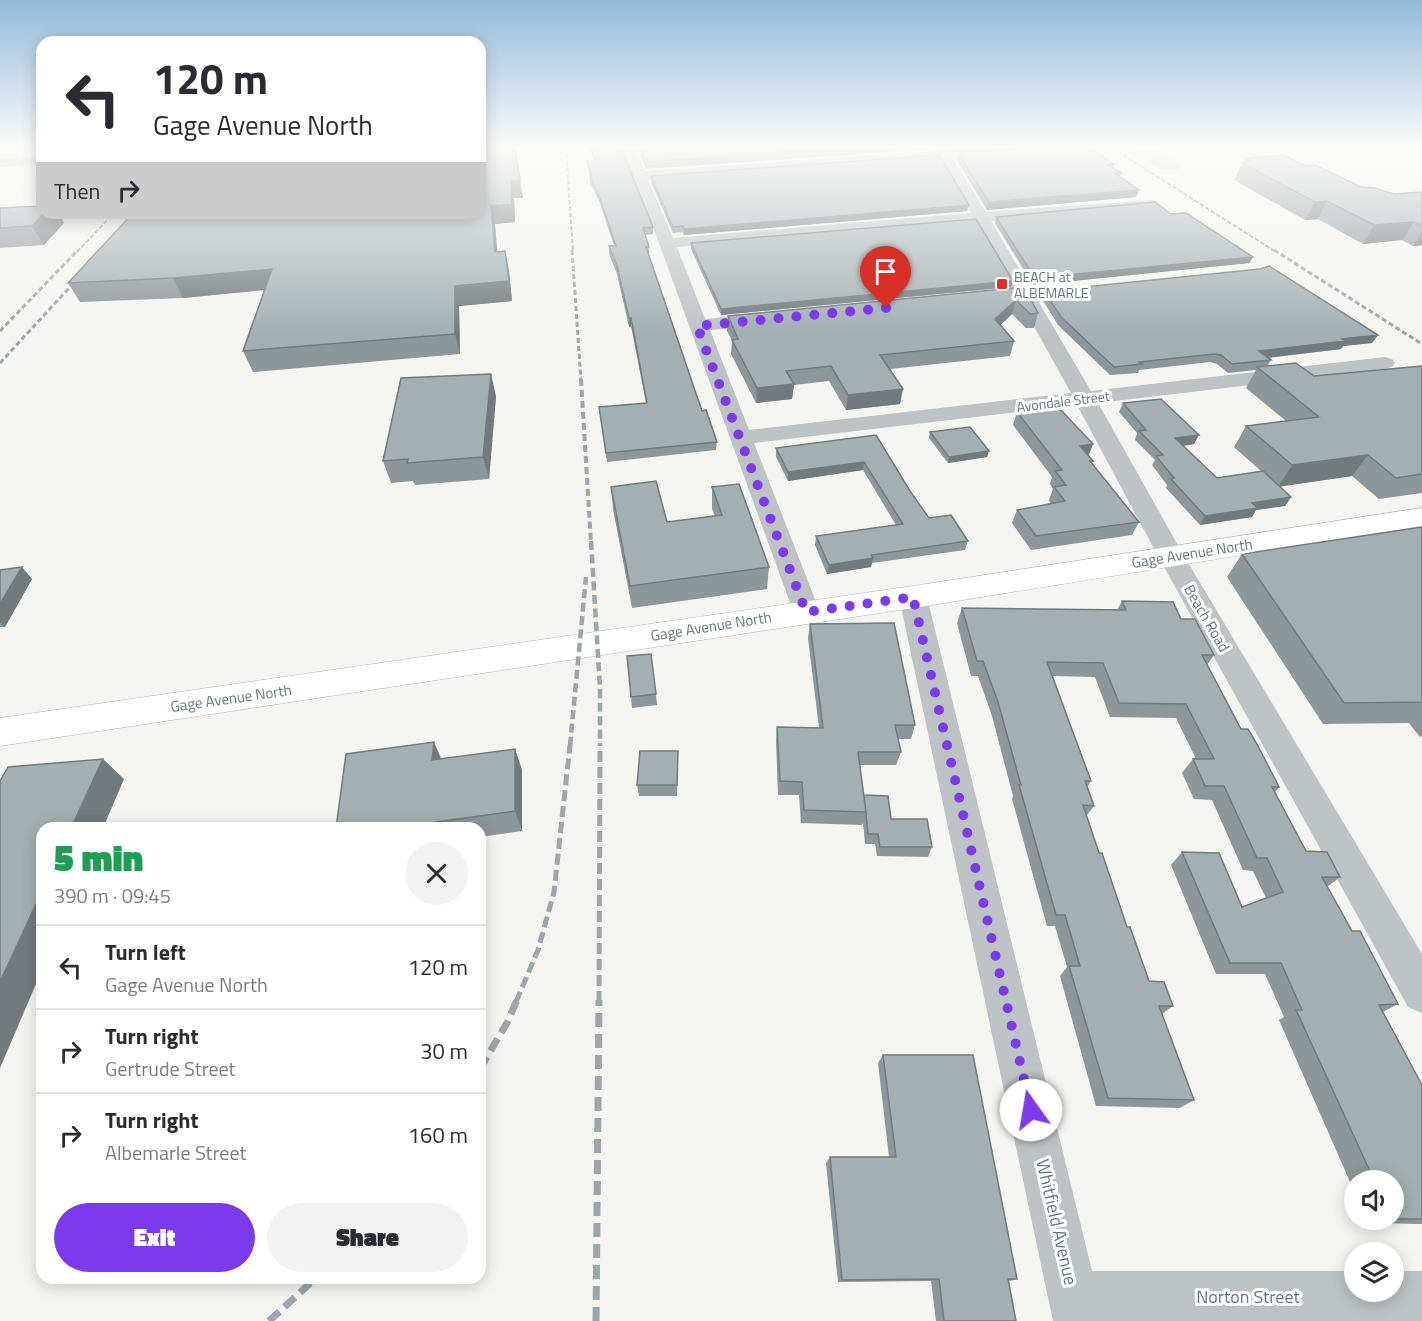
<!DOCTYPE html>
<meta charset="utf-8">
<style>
body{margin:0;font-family:"Titillium Web",sans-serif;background:#f2f2f3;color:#2b2b33;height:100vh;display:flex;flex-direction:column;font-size:22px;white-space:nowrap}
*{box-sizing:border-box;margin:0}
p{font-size:20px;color:#7c7c81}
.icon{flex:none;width:33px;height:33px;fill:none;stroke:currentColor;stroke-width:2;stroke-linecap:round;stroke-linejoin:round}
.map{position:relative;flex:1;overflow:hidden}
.sheet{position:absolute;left:36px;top:822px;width:450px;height:462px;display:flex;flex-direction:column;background:#fff;border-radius:18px;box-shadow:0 3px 15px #0003}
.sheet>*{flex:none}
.guide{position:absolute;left:36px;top:36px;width:450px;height:183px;border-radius:18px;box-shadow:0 3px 15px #0003;background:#fff;color:#2b2b33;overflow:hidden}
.fabs{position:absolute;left:1344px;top:1170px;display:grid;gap:12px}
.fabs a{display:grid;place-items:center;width:60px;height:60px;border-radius:50%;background:#fff;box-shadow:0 3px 15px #0003;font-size:30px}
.pin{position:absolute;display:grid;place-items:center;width:51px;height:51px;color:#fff;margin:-62px -26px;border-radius:50% 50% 50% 0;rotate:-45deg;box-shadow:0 0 6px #0007}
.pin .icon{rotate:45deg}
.me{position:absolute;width:66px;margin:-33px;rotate:347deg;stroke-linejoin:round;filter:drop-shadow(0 0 4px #0008)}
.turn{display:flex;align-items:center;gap:21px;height:126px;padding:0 18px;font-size:27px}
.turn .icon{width:78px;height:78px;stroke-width:2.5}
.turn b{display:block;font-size:42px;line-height:51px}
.then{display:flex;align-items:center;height:57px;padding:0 18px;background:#0003;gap:12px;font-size:22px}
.round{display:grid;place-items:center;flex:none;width:63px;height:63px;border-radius:32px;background:#f2f2f3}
.overview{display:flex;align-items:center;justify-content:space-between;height:102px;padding:0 18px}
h1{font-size:36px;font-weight:800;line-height:45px;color:#1e9e55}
.primary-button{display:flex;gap:12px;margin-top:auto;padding:12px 18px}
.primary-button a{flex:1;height:69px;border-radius:36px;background:#7c3aed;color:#fff;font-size:24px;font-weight:800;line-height:69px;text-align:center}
.primary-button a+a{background:#f2f2f3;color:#2b2b33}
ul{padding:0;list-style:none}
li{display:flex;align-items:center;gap:18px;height:84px;padding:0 18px;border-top:2px solid #e1e1e2}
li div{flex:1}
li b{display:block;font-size:22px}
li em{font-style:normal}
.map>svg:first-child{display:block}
.green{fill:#d4d9cf}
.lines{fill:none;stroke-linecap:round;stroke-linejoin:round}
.major-casing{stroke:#b0b6b9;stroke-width:1}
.minor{fill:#bdc2c5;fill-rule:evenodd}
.major{fill:#fff;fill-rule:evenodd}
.rail-far5{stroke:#9ca5a9;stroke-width:2;stroke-dasharray:4.5 2;stroke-linecap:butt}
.rail-far4{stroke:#9ca5a9;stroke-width:3;stroke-dasharray:5 3;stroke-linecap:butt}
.rail-far3{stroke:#9ca5a9;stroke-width:4;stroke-dasharray:7 4;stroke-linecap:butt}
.rail-far2{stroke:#9ca5a9;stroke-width:4.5;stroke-dasharray:9 4.5;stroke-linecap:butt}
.rail-far1{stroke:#9ca5a9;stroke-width:5;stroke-dasharray:11 5;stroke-linecap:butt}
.rail{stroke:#9ca5a9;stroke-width:7;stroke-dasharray:14 7;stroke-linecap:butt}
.wall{fill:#8d9699}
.shaded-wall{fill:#737a7d}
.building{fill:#a4afb2;stroke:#737a7d;stroke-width:1.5}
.route{stroke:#7c3aed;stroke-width:10;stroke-dasharray:0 18}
.poi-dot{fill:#e52f20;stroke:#fff;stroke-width:2}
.labels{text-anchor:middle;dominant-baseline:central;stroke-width:6;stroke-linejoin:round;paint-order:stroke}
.far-poi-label{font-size:14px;fill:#637982;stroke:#fff;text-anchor:start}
.far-street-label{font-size:14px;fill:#637982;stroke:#fff}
.street-label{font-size:15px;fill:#637982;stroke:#fff}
.near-street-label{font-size:18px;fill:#637982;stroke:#fff}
</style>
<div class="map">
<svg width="1422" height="1321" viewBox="0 0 1422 1321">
<rect width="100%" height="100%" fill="#f4f4f0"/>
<path class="green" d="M 1127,148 L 1155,148 L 1181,165 L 1177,170 L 1161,169 Z"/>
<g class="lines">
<g class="major-casing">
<path id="major" d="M 1422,508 L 1422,526 L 913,608 L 0,746 L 0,718 L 913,586 Z"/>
</g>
<path class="minor" d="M 621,148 L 635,148 L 645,171 L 935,151 L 933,148 L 1032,148 L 1025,152 L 952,157 L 986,212 L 1154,200 L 1157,203 L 1149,208 L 991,221 L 1091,391 L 1385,357 L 1392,359 L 1395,363 L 1392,367 L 1385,369 L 1098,403 L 1184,556 L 1422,954 L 1422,1013 L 1408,1007 L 1158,556 L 1077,405 L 754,443 L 820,612 L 816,619 L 806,622 L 796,619 L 659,243 ZM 939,158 L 971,213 L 673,238 L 648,180 ZM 976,222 L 1071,393 L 749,430 L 710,330 L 767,325 L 774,323 L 776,319 L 774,315 L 767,313 L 705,319 L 677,247 Z
M 42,156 L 42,164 L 0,167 L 0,159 Z
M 913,587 L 923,590 L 927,597 L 1092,1271 L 1354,1271 L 1354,1292 L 1394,1292 L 1394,1271 L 1422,1271 L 1422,1321 L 1053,1321 L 899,597 L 903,590 Z"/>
<use href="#major" class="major"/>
<path class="rail-far5" d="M 566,148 L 573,252
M 1112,148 L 1276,252
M 77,252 L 114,213"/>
<path class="rail-far4" d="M 572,250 L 581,381
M 1274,250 L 1422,344
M 0,331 L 78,250
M 0,363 L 81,275"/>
<path class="rail-far3" d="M 581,379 L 591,543"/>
<path class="rail-far2" d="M 591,541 L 600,688 L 600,746
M 570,746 L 586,577"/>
<path class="rail-far1" d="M 516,1002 L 538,950 L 554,892 L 570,745
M 599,1002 L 600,745"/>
<path class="rail" d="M 480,1069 L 508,1021 L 517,1000
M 269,1321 L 316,1278
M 596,1321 L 599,1000"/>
</g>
<path class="wall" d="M 480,148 L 523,198 L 514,198 L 515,222 L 495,224 L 497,252 L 505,251 L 509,271 L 512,301 L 459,306 L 460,354 L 253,372 L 243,351 L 265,290 L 183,298 L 80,302 L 68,283 Z
M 589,148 L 621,148 L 653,227 L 653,234 L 645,235 L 649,247 L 649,255 L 702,411 L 717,442 L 716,450 L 607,462 L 600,416 L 646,403 L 631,326 L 629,327 L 617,274 L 609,254 L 609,246 L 614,246 L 600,203 L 590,183 L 590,176 L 587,161 L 594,161 Z
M 637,148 L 932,148 L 931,149 L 646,169 Z
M 957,152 L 1114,164 L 1113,168 L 1122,173 L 1120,177 L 1136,197 L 987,210 L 956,159 Z
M 1245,158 L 1305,166 L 1361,187 L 1394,194 L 1422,192 L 1422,245 L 1413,246 L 1402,240 L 1363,244 L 1318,219 L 1305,220 L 1234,180 L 1242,163 L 1243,163 Z
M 651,176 L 967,211 L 684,235 L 683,232 L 673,233 L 651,182 Z
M 0,208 L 42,213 L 58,213 L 64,223 L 44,245 L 0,248 Z
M 1171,214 L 1253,257 L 1249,263 L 1033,285 L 995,223 L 996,217 Z
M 691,243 L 1013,281 L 1011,287 L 721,315 L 691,249 Z
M 1024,287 L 1038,313 L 1034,328 L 1026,328 L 1012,314 L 1000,325 L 1014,341 L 1010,356 L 890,369 L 900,404 L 846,410 L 829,381 L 794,385 L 792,399 L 756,403 L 731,354 L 732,340 L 727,331 L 728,316 Z
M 1044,291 L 1372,343 L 1343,346 L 1341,349 L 1268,358 L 1271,360 L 1267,366 L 1314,376 L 1422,366 L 1422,493 L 1379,499 L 1352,476 L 1280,486 L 1291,497 L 1285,506 L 1256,510 L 1252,517 L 1200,525 L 1166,488 L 1167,485 L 1152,465 L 1155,460 L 1135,440 L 1137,433 L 1119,412 L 1123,403 L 1194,444 L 1183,446 L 1217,478 L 1261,471 L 1234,447 L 1246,426 L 1286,421 L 1246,388 L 1256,370 L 1228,373 L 1217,364 L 1210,362 L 1139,370 L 1138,373 L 1110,375 L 1058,325 L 1042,299 Z
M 496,396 L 489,479 L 415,485 L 413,481 L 391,483 L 383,461 Z
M 1017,412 L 1093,444 L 1088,456 L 1093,461 L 1092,464 L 1139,522 L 1132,535 L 1031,550 L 1012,523 L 1017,510 L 1051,504 L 1049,500 L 1053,489 L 1050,484 L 1052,477 L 1013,425 Z
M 930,432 L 987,457 L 948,463 L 929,438 Z
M 876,435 L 910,491 L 929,518 L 968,541 L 965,550 L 872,563 L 871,567 L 827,574 L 815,545 L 816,536 L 896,525 L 863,470 L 788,481 L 776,457 L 776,448 Z
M 611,487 L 667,522 L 715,516 L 712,509 L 712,487 L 769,567 L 767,589 L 632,608 L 613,509 Z
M 1422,527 L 1422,736 L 1420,737 L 1409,723 L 1323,724 L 1227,577 L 1242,554 Z
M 0,570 L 32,579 L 5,627 L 0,627 Z
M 1122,601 L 1181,619 L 1214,655 L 1207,665 L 1241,729 L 1279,787 L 1275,792 L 1306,851 L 1340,877 L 1327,887 L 1352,931 L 1398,1004 L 1383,1012 L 1422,1085 L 1422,1224 L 1369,1223 L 1367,1220 L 1394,1220 L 1394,1180 L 1354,1180 L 1354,1191 L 1279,1020 L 1284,1017 L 1265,974 L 1216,974 L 1171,865 L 1182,852 L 1242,907 L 1266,898 L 1253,871 L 1243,870 L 1212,800 L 1194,799 L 1182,773 L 1193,759 L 1196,759 L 1176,718 L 1110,717 L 1095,677 L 1053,676 L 1091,781 L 1087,787 L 1094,806 L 1086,816 L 1099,853 L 1127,927 L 1149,981 L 1173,1006 L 1162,1014 L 1194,1100 L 1180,1108 L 1096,1106 L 1060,976 L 1067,967 L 1055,926 L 1047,926 L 1012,799 L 1013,796 L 992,716 L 978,676 L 971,676 L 957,623 L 962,608 L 1117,610 Z
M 810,624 L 915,725 L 911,739 L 898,739 L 901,752 L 896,765 L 860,765 L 864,795 L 891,819 L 932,847 L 928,857 L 877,856 L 875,844 L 865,844 L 863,823 L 862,825 L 801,823 L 799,795 L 778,795 L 776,741 L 777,727 L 819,728 L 808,638 Z
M 656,694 L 657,705 L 632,708 L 631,697 Z
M 515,749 L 522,770 L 522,831 L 480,837 L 480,828 L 336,828 L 441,759 Z
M 678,762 L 677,796 L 639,796 L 637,785 Z
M 883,1055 L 1017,1279 L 1009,1281 L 1016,1321 L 936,1321 L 931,1281 L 838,1282 L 826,1163 L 830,1157 L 889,1157 L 878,1063 Z"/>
<path class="shaded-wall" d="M 520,180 L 523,198 L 514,198 L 515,222 L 495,224 L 499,271 L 495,252 L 491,206 L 511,181 Z
M 1139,190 L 1136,197 L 987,210 L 989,202 Z
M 1327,201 L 1318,219 L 1305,220 L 1315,202 Z
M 969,205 L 967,211 L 684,235 L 684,229 Z
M 45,213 L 58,213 L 64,223 L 44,245 L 32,226 Z
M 1414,222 L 1402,240 L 1363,244 L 1374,225 Z
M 1422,232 L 1422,245 L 1413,246 Z
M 505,251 L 509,271 L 512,301 L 459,306 L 460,354 L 455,334 L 455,286 Z
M 1253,257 L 1249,263 L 1033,285 L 1035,278 Z
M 272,269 L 280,288 L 183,298 L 173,278 Z
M 1013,281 L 1011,287 L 721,315 L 721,309 Z
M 1016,300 L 1012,314 L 991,334 L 995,319 Z
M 629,318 L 631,318 L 631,326 L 629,327 Z
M 1378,335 L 1372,343 L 1343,346 L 1341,349 L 1254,359 L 1259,351 L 1342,339 Z
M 491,374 L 496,396 L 489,479 L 483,457 Z
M 794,384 L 792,399 L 756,403 L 757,388 Z
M 903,389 L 900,404 L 846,410 L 848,395 Z
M 1199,435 L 1194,444 L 1171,447 L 1175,438 Z
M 1093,444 L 1088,457 L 1080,446 Z
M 989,451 L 987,457 L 948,463 L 949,457 Z
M 1368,455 L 1352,476 L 1278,487 L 1292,465 Z
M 864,462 L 863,470 L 788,481 L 788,472 Z
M 1291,497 L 1285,506 L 1256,510 L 1252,517 L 1200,525 L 1205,516 L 1252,503 Z
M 873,558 L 871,567 L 827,574 L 829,565 Z
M 22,567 L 32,579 L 5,627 L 0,622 L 0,604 Z
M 434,742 L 443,763 L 432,760 Z
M 515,749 L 522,770 L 522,831 L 515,811 Z
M 103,759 L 124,779 L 103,828 L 71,828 Z
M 42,891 L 42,970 L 0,1068 L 0,982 Z"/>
<path class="building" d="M 480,148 L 515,148 L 520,180 L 511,181 L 512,204 L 491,206 L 495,252 L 505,251 L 509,281 L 455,286 L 455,334 L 243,351 L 272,269 L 173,278 L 68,283 L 133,213 L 480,213 Z
M 591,148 L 621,148 L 653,227 L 643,228 L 649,247 L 646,247 L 702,411 L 706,410 L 717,442 L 606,453 L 599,407 L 647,403 L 631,318 L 629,318 L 617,266 L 609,246 L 616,246 L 599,196 L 590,176 L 592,176 L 587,161 L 595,161 Z
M 640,148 L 850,148 L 646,162 Z
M 1021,148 L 1090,148 L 1114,164 L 1108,165 L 1122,173 L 1116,174 L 1139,190 L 989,202 L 957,152 Z
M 939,155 L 969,205 L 684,229 L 683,226 L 673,227 L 651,176 Z
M 1284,155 L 1305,166 L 1315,165 L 1361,187 L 1375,188 L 1394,194 L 1422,192 L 1422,226 L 1414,222 L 1374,225 L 1327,201 L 1315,202 L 1242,163 L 1253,162 L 1245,158 Z
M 1155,202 L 1171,214 L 1186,213 L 1253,257 L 1035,278 L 996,217 Z
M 42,206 L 42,213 L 45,213 L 32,226 L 0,228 L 0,208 Z
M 976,219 L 1013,281 L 721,309 L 691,243 Z
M 1269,266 L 1378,335 L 1342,339 L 1346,341 L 1259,351 L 1271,360 L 1232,364 L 1221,355 L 1214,354 L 1139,362 L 1142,364 L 1114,367 L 1061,317 L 1044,291 L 1260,269 Z
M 1024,287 L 1038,313 L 1030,314 L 1016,300 L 995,319 L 1014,341 L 880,355 L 903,389 L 848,395 L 831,366 L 786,371 L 794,384 L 757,388 L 732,340 L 738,339 L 728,316 Z
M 1296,363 L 1314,376 L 1422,366 L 1422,474 L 1396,478 L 1368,455 L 1292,465 L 1246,426 L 1319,417 L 1257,367 Z
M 491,374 L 483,457 L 407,463 L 408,459 L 383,461 L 401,378 Z
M 1161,399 L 1199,435 L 1175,438 L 1217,478 L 1263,471 L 1291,497 L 1252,503 L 1258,508 L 1205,516 L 1171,479 L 1174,478 L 1156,456 L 1163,455 L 1139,431 L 1146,430 L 1123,403 Z
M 1059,408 L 1093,444 L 1080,446 L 1093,461 L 1090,461 L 1139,522 L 1036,536 L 1017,510 L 1065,501 L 1054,487 L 1066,485 L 1055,471 L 1062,470 L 1017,412 Z
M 970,427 L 989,451 L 949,457 L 930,432 Z
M 876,435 L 910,491 L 929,518 L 951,515 L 968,541 L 871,555 L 873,558 L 829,565 L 816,536 L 903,524 L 864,462 L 788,472 L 776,448 Z
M 656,481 L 667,522 L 722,515 L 712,487 L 739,484 L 769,567 L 630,586 L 611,487 Z
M 1422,527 L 1422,702 L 1344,703 L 1242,554 Z
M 22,567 L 0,604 L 0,570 Z
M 1122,601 L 1173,602 L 1181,619 L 1195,619 L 1214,655 L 1202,655 L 1241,729 L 1248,729 L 1257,744 L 1279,787 L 1272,787 L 1306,851 L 1327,852 L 1340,877 L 1322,877 L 1352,931 L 1360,931 L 1398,1004 L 1379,1005 L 1422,1085 L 1422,1219 L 1394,1219 L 1394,1180 L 1374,1180 L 1296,1010 L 1302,1010 L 1281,963 L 1230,963 L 1182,852 L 1219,853 L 1242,907 L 1283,892 L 1267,858 L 1257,858 L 1224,786 L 1205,786 L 1193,759 L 1214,759 L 1186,704 L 1119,703 L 1103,663 L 1047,662 L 1091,781 L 1085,781 L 1094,806 L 1083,805 L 1099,853 L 1102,853 L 1127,927 L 1130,927 L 1149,981 L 1164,982 L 1173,1006 L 1159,1006 L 1194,1100 L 1108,1098 L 1069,966 L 1080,966 L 1065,915 L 1056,915 L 1019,785 L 1021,785 L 998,702 L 983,661 L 977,661 L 962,608 L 1126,610 Z
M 894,623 L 915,725 L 895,725 L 901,752 L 858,752 L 866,812 L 804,810 L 802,782 L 780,781 L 777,727 L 823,728 L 810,624 Z
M 651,654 L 656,694 L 631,697 L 627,656 Z
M 434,742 L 432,760 L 515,749 L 515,811 L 430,823 L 429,828 L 336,828 L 346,754 Z
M 640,751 L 678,751 L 677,785 L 637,785 Z
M 103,759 L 71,828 L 42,828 L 42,891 L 0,982 L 0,781 L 8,767 Z
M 864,795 L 888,796 L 891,819 L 927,819 L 932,847 L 880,847 L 878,834 L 868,834 Z
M 883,1055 L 973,1055 L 1017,1279 L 1008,1279 L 1016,1321 L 944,1321 L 939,1279 L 842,1280 L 830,1157 L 896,1157 Z"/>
<linearGradient id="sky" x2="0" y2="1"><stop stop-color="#93bada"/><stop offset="0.44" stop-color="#fafaf8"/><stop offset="1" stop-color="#fafaf8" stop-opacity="0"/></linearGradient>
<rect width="1422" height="333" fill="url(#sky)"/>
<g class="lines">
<path class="route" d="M 886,308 L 697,326 L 806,612 L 913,597 L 1031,1110"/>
</g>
<rect class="poi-dot" x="996" y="278" width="12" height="12" rx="3"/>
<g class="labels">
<g class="far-poi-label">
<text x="1014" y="276">BEACH at<tspan x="1014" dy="16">ALBEMARLE</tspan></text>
</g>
<g class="far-street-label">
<text transform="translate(1063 401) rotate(-7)">Avondale Street</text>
</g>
<g class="street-label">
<text transform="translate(1192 553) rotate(-9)">Gage Avenue North</text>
<text transform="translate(1207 618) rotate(60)">Beach Road</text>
<text transform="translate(711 626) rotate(-9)">Gage Avenue North</text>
<text transform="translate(231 698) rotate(-8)">Gage Avenue North</text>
</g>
<g class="near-street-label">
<text transform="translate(1057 1222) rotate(77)">Whitfield Avenue</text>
<text x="1248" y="1296">Norton Street</text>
</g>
</g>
</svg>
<div class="fabs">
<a><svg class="icon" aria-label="sound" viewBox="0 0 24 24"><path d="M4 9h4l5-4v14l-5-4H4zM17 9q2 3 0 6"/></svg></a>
<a><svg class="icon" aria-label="layers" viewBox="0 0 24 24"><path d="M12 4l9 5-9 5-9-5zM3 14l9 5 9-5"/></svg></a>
</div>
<div class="pin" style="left:886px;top:308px;background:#d93025"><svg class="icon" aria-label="arrive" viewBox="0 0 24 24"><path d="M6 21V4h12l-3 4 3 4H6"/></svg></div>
<svg class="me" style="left:1031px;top:1110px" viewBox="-20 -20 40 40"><circle r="19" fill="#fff"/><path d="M0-13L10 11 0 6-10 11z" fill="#7c3aed"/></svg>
<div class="guide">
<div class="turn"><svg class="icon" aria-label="left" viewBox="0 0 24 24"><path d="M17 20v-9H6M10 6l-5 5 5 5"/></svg><div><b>120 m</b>Gage Avenue North</div></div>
<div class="then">Then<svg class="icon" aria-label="right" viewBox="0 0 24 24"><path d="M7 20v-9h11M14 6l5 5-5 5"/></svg></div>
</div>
<section class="sheet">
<div class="overview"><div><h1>5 min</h1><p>390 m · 09:45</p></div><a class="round"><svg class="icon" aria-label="close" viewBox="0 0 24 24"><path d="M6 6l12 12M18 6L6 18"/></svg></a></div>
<ul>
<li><svg class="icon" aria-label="left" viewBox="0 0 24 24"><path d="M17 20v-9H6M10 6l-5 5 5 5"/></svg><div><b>Turn left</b><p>Gage Avenue North</p></div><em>120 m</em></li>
<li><svg class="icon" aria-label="right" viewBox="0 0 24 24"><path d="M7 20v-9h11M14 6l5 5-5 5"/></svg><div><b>Turn right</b><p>Gertrude Street</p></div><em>30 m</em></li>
<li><svg class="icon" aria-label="right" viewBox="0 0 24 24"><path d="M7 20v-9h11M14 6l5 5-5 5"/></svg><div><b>Turn right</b><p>Albemarle Street</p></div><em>160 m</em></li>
</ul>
<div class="primary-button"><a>Exit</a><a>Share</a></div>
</section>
</div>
